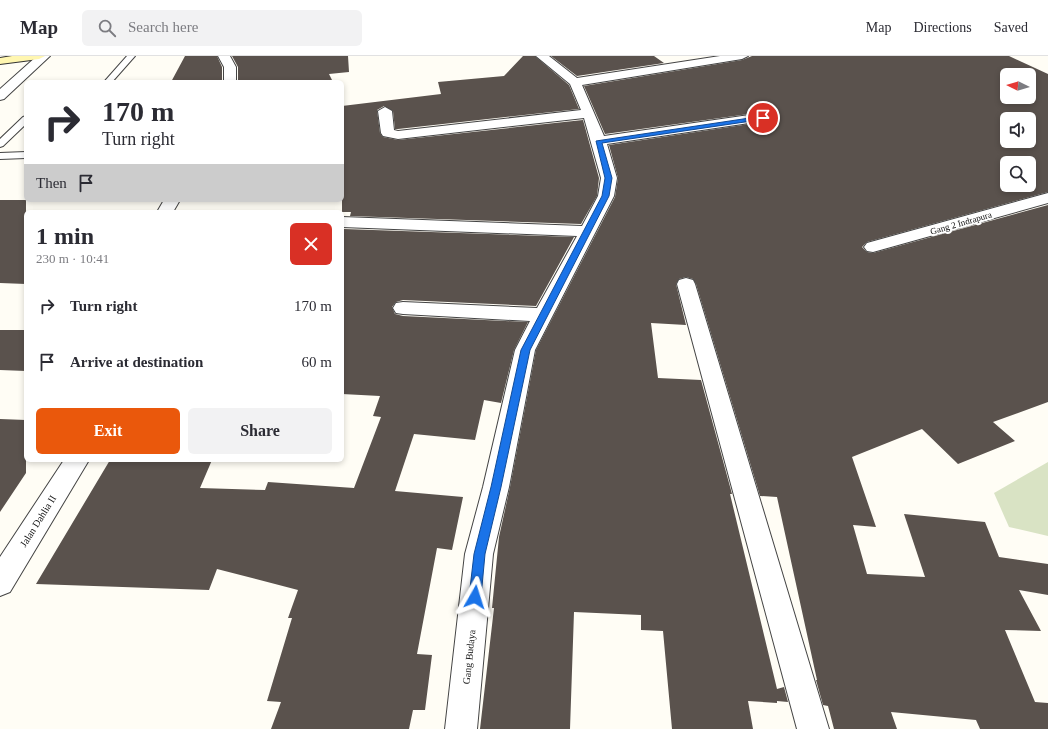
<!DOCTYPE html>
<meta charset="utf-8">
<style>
body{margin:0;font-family:Georgia,serif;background:#f2f2f3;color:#2b2b33;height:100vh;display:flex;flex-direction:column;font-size:15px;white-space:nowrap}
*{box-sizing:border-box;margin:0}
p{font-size:13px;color:#7c7c81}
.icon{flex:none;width:22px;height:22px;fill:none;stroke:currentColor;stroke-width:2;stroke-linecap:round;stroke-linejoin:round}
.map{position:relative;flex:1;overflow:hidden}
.panel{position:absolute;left:24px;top:154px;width:320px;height:252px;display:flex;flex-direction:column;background:#fff;border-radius:6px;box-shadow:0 2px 6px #0003}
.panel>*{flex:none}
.hud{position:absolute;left:24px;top:24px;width:320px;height:122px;border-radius:6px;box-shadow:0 2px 6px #0003;background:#fff;color:#2b2b33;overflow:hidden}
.needle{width:26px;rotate:275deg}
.fabs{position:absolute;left:1000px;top:12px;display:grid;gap:8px}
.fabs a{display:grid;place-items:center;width:36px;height:36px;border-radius:6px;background:#fff;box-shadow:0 2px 6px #0003;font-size:20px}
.pin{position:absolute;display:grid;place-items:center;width:34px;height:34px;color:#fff;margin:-17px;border:2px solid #fff;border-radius:50%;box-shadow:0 1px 4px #0007}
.me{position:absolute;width:44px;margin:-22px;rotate:6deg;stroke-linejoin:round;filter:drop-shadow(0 0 3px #0008)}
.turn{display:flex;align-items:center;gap:14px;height:84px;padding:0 12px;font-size:18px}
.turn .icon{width:52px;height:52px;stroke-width:2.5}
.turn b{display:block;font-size:28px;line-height:34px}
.then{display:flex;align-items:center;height:38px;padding:0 12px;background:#0003;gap:8px;font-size:15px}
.round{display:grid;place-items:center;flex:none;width:42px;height:42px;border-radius:6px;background:#f2f2f3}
.headline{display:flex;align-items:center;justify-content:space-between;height:68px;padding:0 12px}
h1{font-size:24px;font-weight:800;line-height:30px}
.primary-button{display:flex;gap:8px;margin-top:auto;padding:8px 12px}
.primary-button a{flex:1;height:46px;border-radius:6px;background:#ea580c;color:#fff;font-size:16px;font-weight:800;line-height:46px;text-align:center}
.primary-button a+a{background:#f2f2f3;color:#2b2b33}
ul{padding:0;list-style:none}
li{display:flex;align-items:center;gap:12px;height:56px;padding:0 12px}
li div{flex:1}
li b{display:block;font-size:15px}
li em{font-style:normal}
header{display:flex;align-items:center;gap:24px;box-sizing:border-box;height:56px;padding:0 20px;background:#fff;border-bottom:1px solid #e1e1e2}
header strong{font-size:19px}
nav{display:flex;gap:22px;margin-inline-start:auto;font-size:14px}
.search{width:280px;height:36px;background:#f2f2f3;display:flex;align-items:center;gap:10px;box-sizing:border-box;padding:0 14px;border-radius:6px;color:#7c7c81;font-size:15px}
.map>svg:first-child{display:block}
.cemetery{fill:#d9e3c4}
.building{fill:#5a524d;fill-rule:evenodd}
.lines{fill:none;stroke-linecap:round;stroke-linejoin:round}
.lane-casing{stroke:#444;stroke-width:2}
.street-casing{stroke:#444;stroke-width:2}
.secondary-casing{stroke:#333;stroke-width:2}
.lane{fill:#fff;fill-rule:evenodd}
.street{fill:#fff;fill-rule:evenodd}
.secondary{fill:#fff6b0;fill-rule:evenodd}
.route{fill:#1a73e8;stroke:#114b97}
.labels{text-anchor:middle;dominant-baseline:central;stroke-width:4;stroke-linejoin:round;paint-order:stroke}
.far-street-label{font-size:9px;fill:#111;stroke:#fff}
.street-label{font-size:10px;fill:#111;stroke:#fff}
</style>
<header>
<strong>Map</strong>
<div class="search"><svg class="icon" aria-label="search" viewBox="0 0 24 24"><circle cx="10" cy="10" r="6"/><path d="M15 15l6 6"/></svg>Search here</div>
<nav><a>Map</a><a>Directions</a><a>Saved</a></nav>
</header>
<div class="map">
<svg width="1048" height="673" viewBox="0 0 1048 673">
<rect width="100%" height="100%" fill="#fffdf5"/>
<path class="cemetery" d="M 1048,406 L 1048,480 L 1009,471 L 994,437 Z"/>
<path class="building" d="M 185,0 L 217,0 L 222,11 L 222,26 L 171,26 Z
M 232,0 L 348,0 L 349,16 L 329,18 L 333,26 L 284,26 L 283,24 L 238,26 L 238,11 Z
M 523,0 L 535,0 L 569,29 L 579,53 L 398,73 L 395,73 L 393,55 L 384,50 L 377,54 L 380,77 L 383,81 L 398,84 L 583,64 L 599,122 L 597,140 L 581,168 L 350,160 L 351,156 L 342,156 L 342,50 L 441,38 L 438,26 L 504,20 Z
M 551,0 L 654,0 L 664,7 L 577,20 Z
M 752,0 L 1009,0 L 1048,18 L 1048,136 L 867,186 L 862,191 L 867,196 L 873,197 L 1048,149 L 1048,346 L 993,366 L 1015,385 L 958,408 L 922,373 L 852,401 L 876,471 L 853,469 L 867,518 L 925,521 L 904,458 L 985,466 L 999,501 L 1048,508 L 1048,539 L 1019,534 L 1041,575 L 1005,574 L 1035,646 L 1048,647 L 1048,673 L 980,673 L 976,664 L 891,656 L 897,673 L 834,673 L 828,650 L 823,649 L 816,624 L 817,624 L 777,441 L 760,440 L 696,228 L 693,223 L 686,221 L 679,223 L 676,228 L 686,269 L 651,267 L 658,322 L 701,324 L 732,438 L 730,438 L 777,633 L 784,631 L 788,646 L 777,645 L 777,647 L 748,645 L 753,673 L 672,673 L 663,575 L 641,574 L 641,559 L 574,556 L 570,673 L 480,673 L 494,552 L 492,552 L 499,481 L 510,431 L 536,294 L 615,141 L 618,122 L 609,89 L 763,66 L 768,65 L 771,62 L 769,57 L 763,56 L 605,78 L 584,30 L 742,4 ZM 1007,19 L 1029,19 L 1029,41 L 1007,41 ZM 1007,63 L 1029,63 L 1029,85 L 1007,85 ZM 1007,107 L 1029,107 L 1029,129 L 1007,129 Z
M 0,144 L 26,144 L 26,228 L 0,227 Z
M 344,173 L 574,181 L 536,250 L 403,244 L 396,246 L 392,251 L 395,258 L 403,260 L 528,266 L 514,294 L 501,347 L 484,344 L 475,384 L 414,378 L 395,435 L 463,441 L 452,494 L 437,492 L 417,598 L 432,599 L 425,654 L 413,654 L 409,673 L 271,673 L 281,646 L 267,645 L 292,562 L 288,562 L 298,534 L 217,513 L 209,534 L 36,528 L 110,404 L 212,404 L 200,432 L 265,434 L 268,426 L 354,432 L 381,361 L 373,360 L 380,340 L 342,338 L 342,177 Z
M 0,274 L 26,274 L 26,315 L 0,314 Z
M 0,363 L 26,364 L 26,417 L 0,456 Z"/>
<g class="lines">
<g class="lane-casing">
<path id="lane" d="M 127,0 L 135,0 L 112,26 L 104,26 Z
M 26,60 L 26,68 L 3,90 L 0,91 L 0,83 L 23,61 Z
M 26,96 L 26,102 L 0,103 L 0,97 Z"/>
</g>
<g class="street-casing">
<path id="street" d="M 37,0 L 50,0 L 4,43 L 0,44 L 0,33 Z
M 218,0 L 230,0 L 236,11 L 236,26 L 224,26 L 224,11 Z
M 536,0 L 549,0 L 577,22 L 720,0 L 748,0 L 742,3 L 582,29 L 604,80 L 763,57 L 768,58 L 770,61 L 768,64 L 763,65 L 607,88 L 617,122 L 614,140 L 535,294 L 509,431 L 493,498 L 477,673 L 445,673 L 465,498 L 483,431 L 515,294 L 530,265 L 403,258 L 396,257 L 393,252 L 396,247 L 403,246 L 537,252 L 577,180 L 342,171 L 342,161 L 582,170 L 598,140 L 601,122 L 584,62 L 398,83 L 383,80 L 381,77 L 378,55 L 385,51 L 392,55 L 394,74 L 398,75 L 581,54 L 570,28 Z
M 1048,137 L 1048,147 L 873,196 L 867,195 L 864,191 L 867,187 Z
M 164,144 L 180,144 L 173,156 L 157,156 Z
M 686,222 L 693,224 L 695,228 L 829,673 L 797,673 L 677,228 L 679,224 Z
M 64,404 L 89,404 L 10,536 L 0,540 L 0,501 Z"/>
</g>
<g class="secondary-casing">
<path id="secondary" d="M 12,0 L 45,0 L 39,3 L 0,8 L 0,2 Z"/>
</g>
<use href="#lane" class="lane"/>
<use href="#street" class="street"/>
<use href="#secondary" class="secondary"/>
</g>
<path class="route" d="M 763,60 L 765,63 L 602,87 L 612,122 L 609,140 L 530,294 L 501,431 L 485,498 L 481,541 L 479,546 L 475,547 L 471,546 L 469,541 L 474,498 L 491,431 L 521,294 L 602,140 L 605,122 L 596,85 Z"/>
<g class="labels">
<g class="far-street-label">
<text transform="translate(961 167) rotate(-16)">Gang 2 Indrapura</text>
</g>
<g class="street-label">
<text transform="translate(38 465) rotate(-58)">Jalan Dahlia II</text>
<text transform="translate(469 601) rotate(-84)">Gang Budaya</text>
</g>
</g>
</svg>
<div class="fabs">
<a><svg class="needle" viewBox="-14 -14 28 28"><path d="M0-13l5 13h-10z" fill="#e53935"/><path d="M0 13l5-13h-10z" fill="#7c7c81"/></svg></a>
<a><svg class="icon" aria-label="sound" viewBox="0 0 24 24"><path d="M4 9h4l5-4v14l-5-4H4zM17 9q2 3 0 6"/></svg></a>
<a><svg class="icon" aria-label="search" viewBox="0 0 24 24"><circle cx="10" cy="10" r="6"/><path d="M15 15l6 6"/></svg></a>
</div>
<div class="pin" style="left:763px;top:62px;background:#d93025"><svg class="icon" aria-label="arrive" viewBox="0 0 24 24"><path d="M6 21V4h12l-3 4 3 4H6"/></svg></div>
<svg class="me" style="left:475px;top:541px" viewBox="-20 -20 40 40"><path d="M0-17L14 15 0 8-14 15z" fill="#1a73e8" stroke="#fff" stroke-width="4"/></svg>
<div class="hud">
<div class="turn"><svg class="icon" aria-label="right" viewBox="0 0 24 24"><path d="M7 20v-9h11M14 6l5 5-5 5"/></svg><div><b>170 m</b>Turn right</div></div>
<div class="then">Then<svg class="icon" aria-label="arrive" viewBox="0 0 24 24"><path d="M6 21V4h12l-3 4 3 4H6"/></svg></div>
</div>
<section class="panel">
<div class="headline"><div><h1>1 min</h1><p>230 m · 10:41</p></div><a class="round" style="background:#d93025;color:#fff"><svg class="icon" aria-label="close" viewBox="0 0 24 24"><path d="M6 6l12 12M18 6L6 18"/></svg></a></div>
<ul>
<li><svg class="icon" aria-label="right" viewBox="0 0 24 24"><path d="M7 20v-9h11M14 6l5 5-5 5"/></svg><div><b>Turn right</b></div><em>170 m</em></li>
<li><svg class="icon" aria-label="arrive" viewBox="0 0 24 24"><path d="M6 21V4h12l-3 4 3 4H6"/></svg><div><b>Arrive at destination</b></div><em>60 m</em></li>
</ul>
<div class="primary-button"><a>Exit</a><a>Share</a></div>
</section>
</div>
